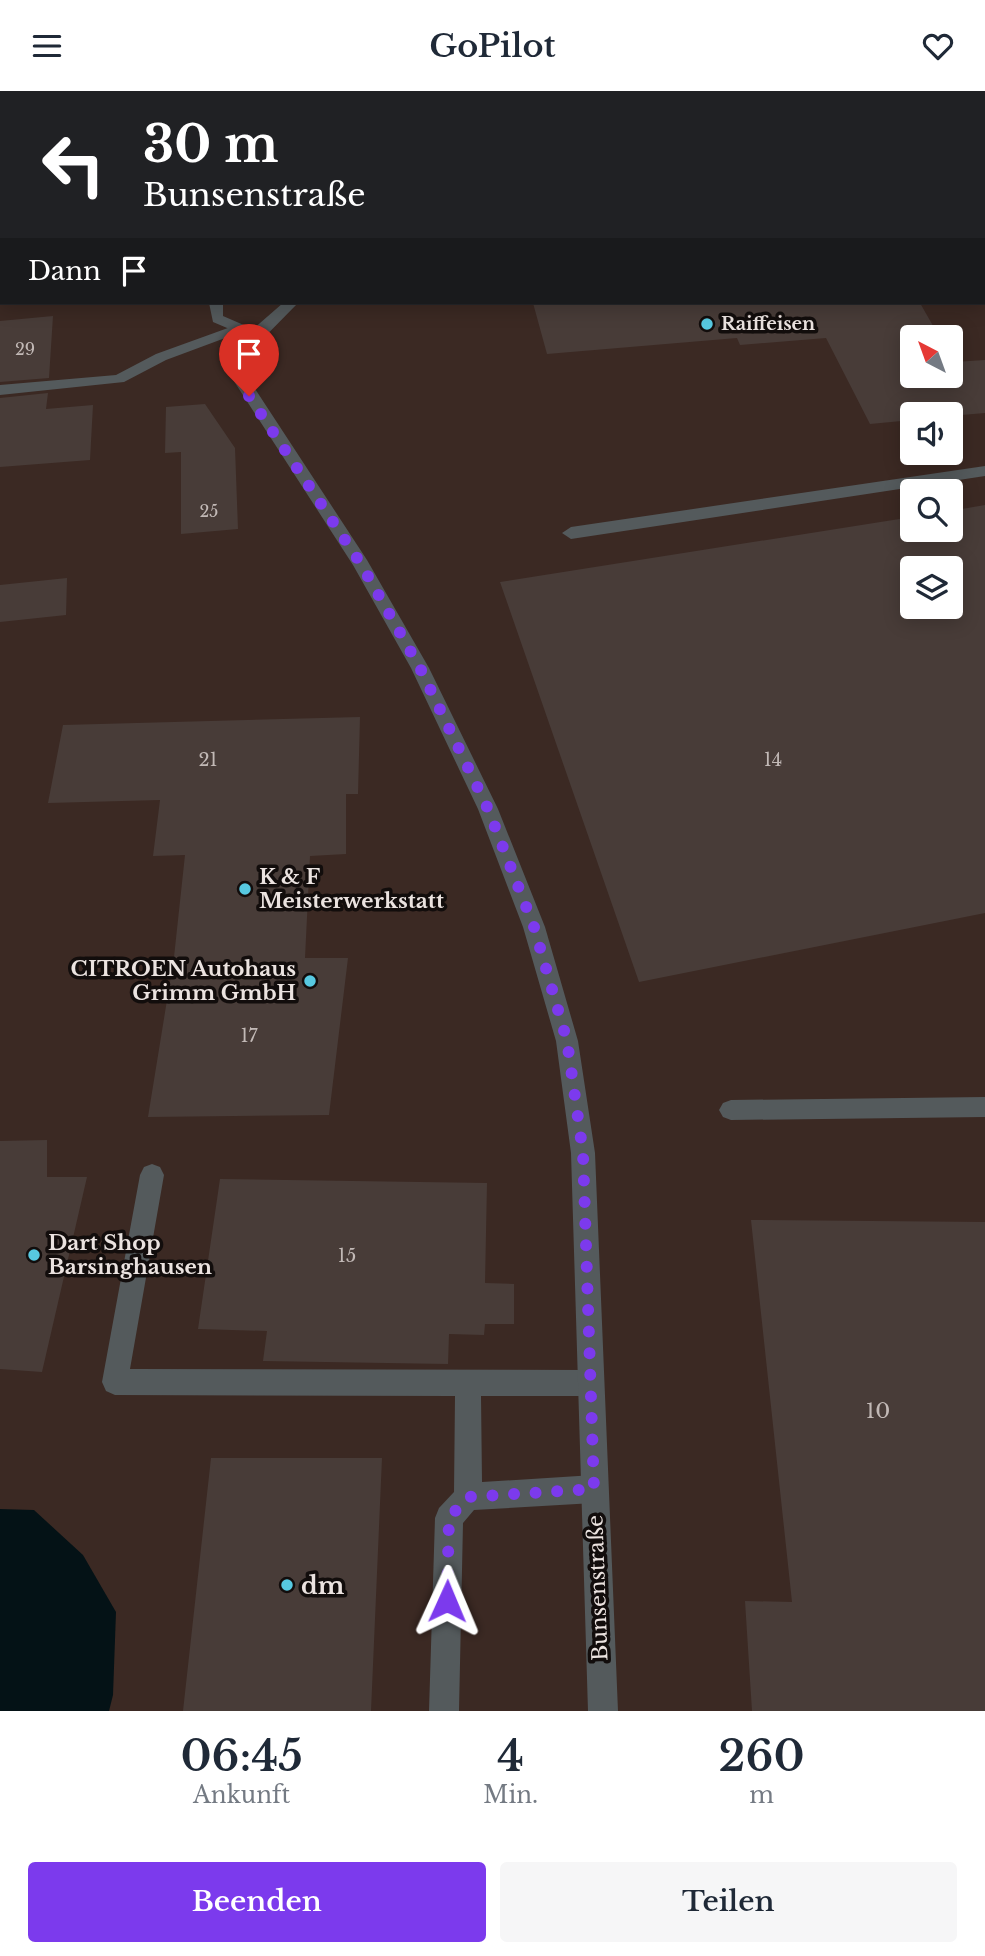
<!DOCTYPE html>
<html lang="de">
<meta charset="utf-8">
<style>
body{margin:0;font-family:"Libre Baskerville",serif;background:#f6f6f7;color:#1f2937;height:100vh;display:flex;flex-direction:column;font-size:26px;white-space:nowrap}
*{box-sizing:border-box;margin:0}
p{font-size:23px;color:#747a83}
.icon{flex:none;width:38px;height:38px;fill:none;stroke:currentColor;stroke-width:2;stroke-linecap:round;stroke-linejoin:round}
.map{position:relative;height:1620px;overflow:hidden}
.side{display:flex;flex-direction:column;background:#fff;flex:1}
.side>*{flex:none}
.top-card{position:absolute;left:0px;top:0px;width:985px;height:214px;box-shadow:0 4px 18px #0003;background:#202124;color:#fff;overflow:hidden}
.needle{width:46px;rotate:319deg}
.buttons{position:absolute;left:900px;top:234px;display:grid;gap:14px}
.buttons a{display:grid;place-items:center;width:63px;height:63px;border-radius:7px;background:#fff;box-shadow:0 4px 18px #0003;font-size:35px}
.pin{position:absolute;display:grid;place-items:center;width:60px;height:60px;color:#fff;margin:-72px -30px;border-radius:50% 50% 50% 0;rotate:-45deg;box-shadow:0 0 7px #0007}
.pin .icon{rotate:45deg}
.me{position:absolute;width:77px;margin:-38px;rotate:1deg;stroke-linejoin:round;filter:drop-shadow(0 0 5px #0008)}
.turn{display:flex;align-items:center;gap:24px;height:147px;padding:0 28px;font-size:32px}
.turn .icon{width:91px;height:91px;stroke-width:2.5}
.turn b{display:block;font-size:49px;line-height:60px}
.then{display:flex;align-items:center;height:66px;padding:0 28px;background:#0003;gap:14px;font-size:26px}
.eta{display:flex;justify-content:space-evenly;align-items:center;height:119px;text-align:center}
.eta b{font-size:42px;font-weight:600;line-height:49px}
.primary-button{display:flex;gap:14px;margin-top:auto;padding:14px 28px}
.primary-button a{flex:1;height:80px;border-radius:7px;background:#7c3aed;color:#fff;font-size:28px;font-weight:600;line-height:80px;text-align:center}
.primary-button a+a{background:#f6f6f7;color:#1f2937}
header{display:flex;justify-content:space-between;align-items:center;height:91px;padding:0 28px;background:#fff;font-size:32px;font-weight:600}
.map>svg:first-child{display:block}
.built{fill:#3b2923;fill-rule:evenodd}
.water{fill:#041216}
.building{fill:#483c38;fill-rule:evenodd}
.lines{fill:none;stroke-linecap:round;stroke-linejoin:round}
.lane{fill:#545a5c;fill-rule:evenodd}
.street{fill:#545a5c;fill-rule:evenodd}
.route{stroke:#7c3aed;stroke-width:12;stroke-dasharray:0 21.6}
.poi-dot{fill:#57c9e1;stroke:#120d0c;stroke-width:2.5}
.labels{text-anchor:middle;dominant-baseline:central;stroke-width:7;stroke-linejoin:round;paint-order:stroke}
.far-number-label{font-size:16px;fill:#c2b9b6}
.far-poi-label{font-size:18px;font-weight:bold;fill:#ebe3e0;stroke:#120d0c;text-anchor:start}
.number-label{font-size:18px;fill:#c2b9b6}
.poi-label{font-size:21px;font-weight:bold;fill:#ebe3e0;stroke:#120d0c;text-anchor:start}
.near-number-label{font-size:21px;fill:#c2b9b6}
.street-label{font-size:21px;fill:#ebe3e0;stroke:#120d0c}
.near-poi-label{font-size:24px;font-weight:bold;fill:#ebe3e0;stroke:#120d0c;text-anchor:start}
</style>
<header><svg class="icon" aria-label="menu" viewBox="0 0 24 24"><path d="M4 6h16M4 12h16M4 18h16"/></svg>GoPilot<svg class="icon" aria-label="heart" viewBox="0 0 24 24"><path d="M12 20l-8-8c-3-5 5-10 8-4 3-6 11-1 8 4z"/></svg></header>
<div class="map">
<svg width="985" height="1620" viewBox="0 0 985 1620">
<rect width="100%" height="100%" fill="#2e231f"/>
<path class="built" d="M 0,0 L 985,0 L 985,1620 L 0,1620 ZM 2,2 L 984,2 L 984,212 L 2,212 ZM 912,247 L 950,247 L 950,285 L 912,285 ZM 912,324 L 950,324 L 950,362 L 912,362 ZM 912,401 L 950,401 L 950,439 L 912,439 ZM 912,478 L 950,478 L 950,516 L 912,516 Z"/>
<path class="water" d="M 0,1418 L 34,1419 L 83,1464 L 116,1521 L 113,1604 L 109,1620 L 0,1620 Z"/>
<path class="building" d="M 533,212 L 920,212 L 940,247 L 912,247 L 912,285 L 950,285 L 950,264 L 954,271 L 985,269 L 985,322 L 950,325 L 912,324 L 912,329 L 870,333 L 826,247 L 740,254 L 737,247 L 547,263 Z
M 53,225 L 49,287 L 0,291 L 0,230 Z
M 48,302 L 46,318 L 93,314 L 90,369 L 0,376 L 0,307 Z
M 205,313 L 235,357 L 238,438 L 181,443 L 181,361 L 165,362 L 166,316 Z
M 985,414 L 985,822 L 639,891 L 500,491 L 912,426 L 912,439 L 950,439 L 950,420 ZM 912,478 L 950,478 L 950,516 L 912,516 Z
M 67,487 L 66,524 L 0,531 L 0,494 Z
M 360,626 L 358,703 L 346,703 L 346,763 L 310,765 L 305,867 L 348,867 L 329,1024 L 148,1026 L 174,866 L 185,764 L 153,765 L 160,709 L 48,712 L 63,634 Z
M 47,1049 L 47,1086 L 87,1086 L 42,1281 L 0,1278 L 0,1050 Z
M 220,1088 L 487,1092 L 485,1192 L 514,1193 L 514,1233 L 485,1233 L 484,1244 L 449,1243 L 448,1273 L 263,1270 L 267,1240 L 198,1238 Z
M 751,1129 L 985,1131 L 985,1620 L 752,1620 L 745,1510 L 792,1511 Z
M 211,1367 L 382,1367 L 371,1620 L 183,1620 Z"/>
<g class="lines">
<path class="lane" d="M 415,0 L 450,0 L 414,2 Z
M 710,0 L 722,0 L 722,2 L 710,2 Z
M 925,0 L 937,0 L 937,2 L 925,2 Z
M 964,0 L 976,0 L 976,2 L 964,2 Z
M 0,67 L 2,67 L 2,75 L 0,75 Z
M 0,180 L 2,180 L 2,188 L 0,188 Z
M 209,212 L 223,212 L 223,231 L 213,231 Z
M 239,233 L 246,237 L 244,240 L 166,269 L 124,291 L 0,304 L 0,294 L 116,284 L 156,263 Z
M 985,375 L 985,385 L 571,448 L 562,442 L 571,436 Z
M 985,1006 L 985,1026 L 731,1029 L 723,1026 L 719,1019 L 723,1012 L 731,1009 Z
M 152,1073 L 160,1076 L 164,1084 L 130,1278 L 590,1279 L 599,1283 L 603,1292 L 599,1301 L 590,1305 L 481,1305 L 482,1391 L 594,1384 L 604,1388 L 608,1398 L 604,1408 L 594,1412 L 474,1419 L 463,1432 L 459,1620 L 429,1620 L 435,1427 L 439,1417 L 454,1401 L 455,1305 L 115,1304 L 106,1300 L 102,1291 L 140,1084 L 144,1076 Z"/>
<path class="street" d="M 368,0 L 380,0 L 381,2 L 369,2 Z
M 283,212 L 298,212 L 245,266 L 246,284 L 367,469 L 429,577 L 498,718 L 545,836 L 578,950 L 595,1062 L 618,1620 L 588,1620 L 571,1062 L 556,950 L 523,836 L 478,718 L 411,577 L 353,474 L 230,284 L 229,265 L 246,245 L 213,231 L 213,225 L 223,225 L 253,238 Z"/>
</g>
<g class="lines">
<path class="route" d="M 249,305 L 361,473 L 420,577 L 488,718 L 534,836 L 567,950 L 583,1062 L 594,1398 L 468,1406 L 449,1427 L 447,1510"/>
</g>
<g class="poi-dot">
<circle cx="707" cy="233" r="7"/>
<circle cx="245" cy="798" r="7"/>
<circle cx="310" cy="890" r="7"/>
<circle cx="34" cy="1164" r="7"/>
<circle cx="287" cy="1494" r="7"/>
</g>
<g class="labels">
<g class="far-number-label">
<text x="25" y="258">29</text>
<text x="209" y="420">25</text>
</g>
<g class="far-poi-label">
<text x="721" y="233">Raiffeisen</text>
</g>
<g class="number-label">
<text x="208" y="669">21</text>
<text x="773" y="669">14</text>
<text x="249" y="945">17</text>
<text x="347" y="1165">15</text>
</g>
<g class="poi-label">
<text x="259" y="786">K &amp; F<tspan x="259" dy="24">Meisterwerkstatt</tspan></text>
<text x="296" y="878" text-anchor="end">CITROEN Autohaus<tspan x="296" dy="24">Grimm GmbH</tspan></text>
<text x="48" y="1152">Dart Shop<tspan x="48" dy="24">Barsinghausen</tspan></text>
</g>
<g class="near-number-label">
<text x="878" y="1320">10</text>
</g>
<g class="street-label">
<text transform="translate(598 1497) rotate(-92)">Bunsenstraße</text>
</g>
<g class="near-poi-label">
<text x="301" y="1494">dm</text>
</g>
</g>
</svg>
<div class="buttons">
<a><svg class="needle" viewBox="-14 -14 28 28"><path d="M0-13l5 13h-10z" fill="#e53935"/><path d="M0 13l5-13h-10z" fill="#747a83"/></svg></a>
<a><svg class="icon" aria-label="sound" viewBox="0 0 24 24"><path d="M4 9h4l5-4v14l-5-4H4zM17 9q2 3 0 6"/></svg></a>
<a><svg class="icon" aria-label="search" viewBox="0 0 24 24"><circle cx="10" cy="10" r="6"/><path d="M15 15l6 6"/></svg></a>
<a><svg class="icon" aria-label="layers" viewBox="0 0 24 24"><path d="M12 4l9 5-9 5-9-5zM3 14l9 5 9-5"/></svg></a>
</div>
<div class="pin" style="left:249px;top:305px;background:#d93025"><svg class="icon" aria-label="arrive" viewBox="0 0 24 24"><path d="M6 21V4h12l-3 4 3 4H6"/></svg></div>
<svg class="me" style="left:447px;top:1510px" viewBox="-20 -20 40 40"><path d="M0-17L14 15 0 8-14 15z" fill="#7c3aed" stroke="#fff" stroke-width="4"/></svg>
<div class="top-card">
<div class="turn"><svg class="icon" aria-label="left" viewBox="0 0 24 24"><path d="M17 20v-9H6M10 6l-5 5 5 5"/></svg><div><b>30 m</b>Bunsenstraße</div></div>
<div class="then">Dann<svg class="icon" aria-label="arrive" viewBox="0 0 24 24"><path d="M6 21V4h12l-3 4 3 4H6"/></svg></div>
</div>
</div>
<section class="side">
<div class="eta">
<div><b>06:45</b><p>Ankunft</p></div>
<div><b>4</b><p>Min.</p></div>
<div><b>260</b><p>m</p></div>
</div>
<div class="primary-button"><a>Beenden</a><a>Teilen</a></div>
</section>
